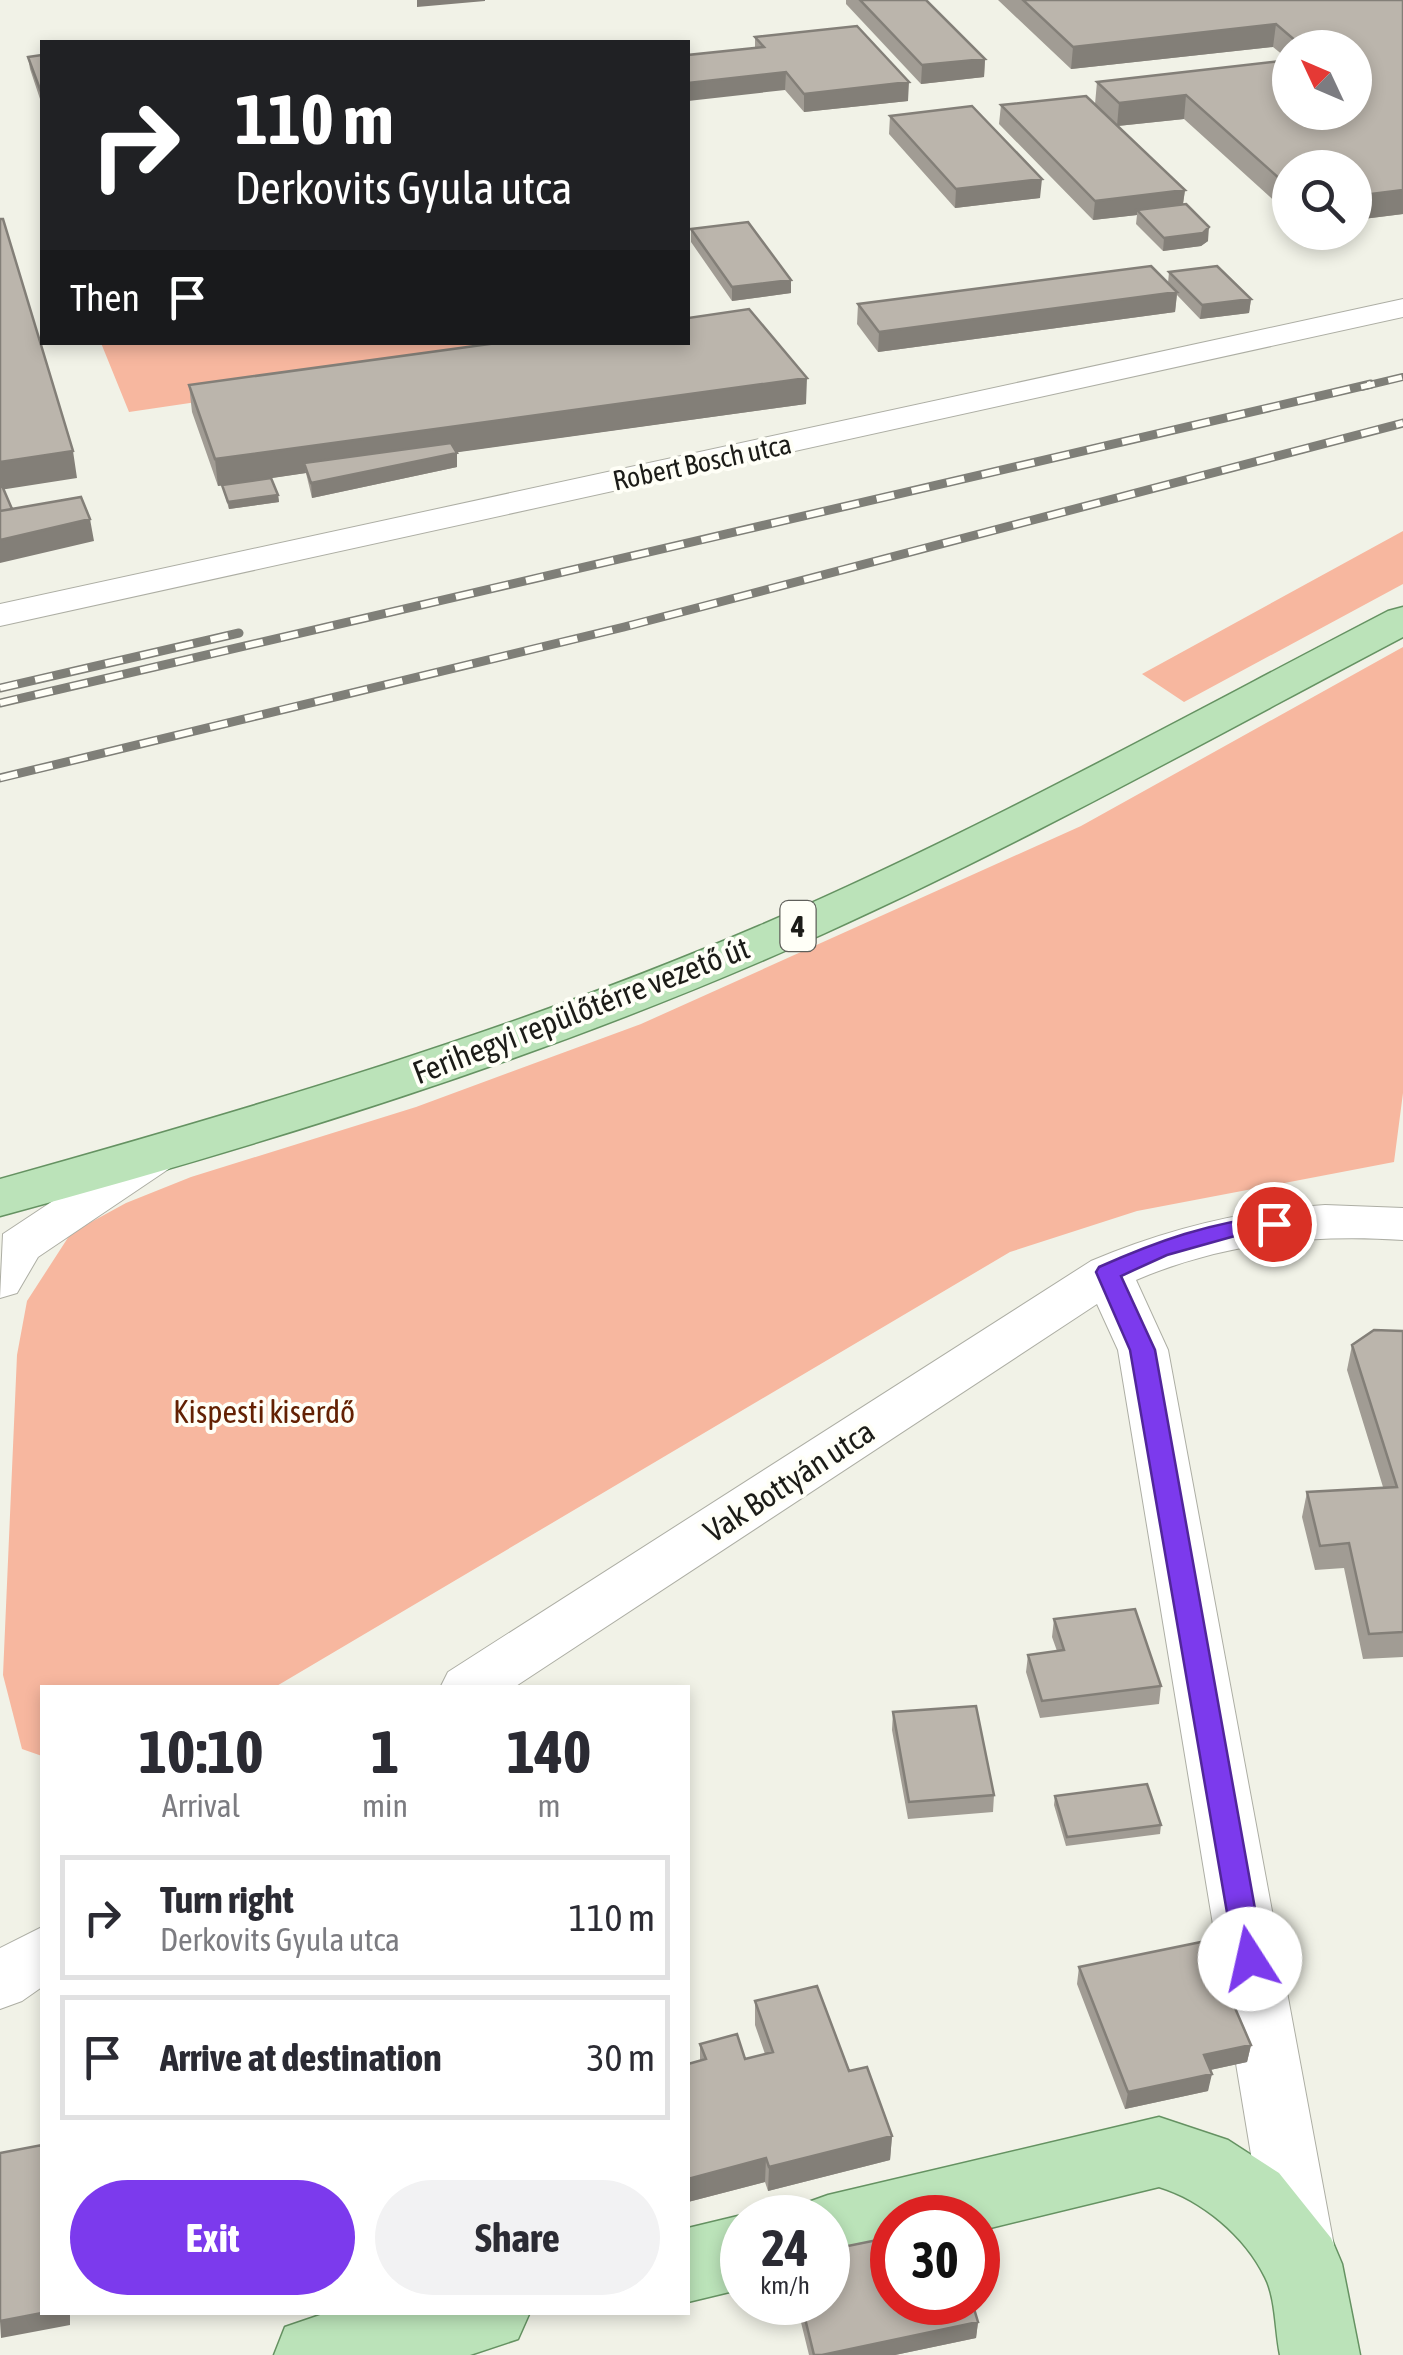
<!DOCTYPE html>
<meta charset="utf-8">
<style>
body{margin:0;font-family:"Asap Condensed",sans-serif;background:#f2f2f3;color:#2b2b33;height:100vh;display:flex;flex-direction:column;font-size:38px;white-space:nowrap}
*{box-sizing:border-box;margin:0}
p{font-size:32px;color:#7c7c81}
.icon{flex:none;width:55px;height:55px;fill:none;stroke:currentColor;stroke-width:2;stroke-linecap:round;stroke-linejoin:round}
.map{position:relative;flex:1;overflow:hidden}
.details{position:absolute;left:40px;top:1685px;width:650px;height:630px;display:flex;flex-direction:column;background:#fff;border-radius:0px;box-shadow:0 5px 15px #0003}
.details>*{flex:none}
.guide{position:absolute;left:40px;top:40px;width:650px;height:305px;border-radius:0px;box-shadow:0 5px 15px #0003;background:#202124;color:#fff;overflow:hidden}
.needle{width:65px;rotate:314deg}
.tools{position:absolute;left:1272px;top:30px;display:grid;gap:20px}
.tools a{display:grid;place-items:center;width:100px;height:100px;border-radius:50%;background:#fff;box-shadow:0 5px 15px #0003;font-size:50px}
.speed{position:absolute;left:720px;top:2195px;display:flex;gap:20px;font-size:50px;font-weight:700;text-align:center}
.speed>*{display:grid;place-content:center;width:130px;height:130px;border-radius:50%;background:#fff;box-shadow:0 5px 15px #0003;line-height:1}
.speed small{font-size:25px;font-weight:400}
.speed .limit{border:15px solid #d22;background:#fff;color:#111}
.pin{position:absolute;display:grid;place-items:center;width:85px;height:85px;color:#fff;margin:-42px;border:5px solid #fff;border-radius:50%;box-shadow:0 2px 10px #0007}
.me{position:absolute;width:110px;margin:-55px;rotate:350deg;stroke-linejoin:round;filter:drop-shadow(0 0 8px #0008)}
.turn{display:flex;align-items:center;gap:35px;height:210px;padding:0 30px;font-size:45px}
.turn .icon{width:130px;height:130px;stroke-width:2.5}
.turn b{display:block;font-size:70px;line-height:85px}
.then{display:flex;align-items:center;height:95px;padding:0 30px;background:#0003;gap:20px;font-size:38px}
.eta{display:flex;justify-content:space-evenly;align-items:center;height:170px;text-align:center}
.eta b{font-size:60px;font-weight:700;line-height:70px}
.primary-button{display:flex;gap:20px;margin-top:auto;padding:20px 30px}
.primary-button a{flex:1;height:115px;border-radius:60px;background:#7c3aed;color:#fff;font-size:40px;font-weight:700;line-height:115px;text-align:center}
.primary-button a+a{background:#f2f2f3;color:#2b2b33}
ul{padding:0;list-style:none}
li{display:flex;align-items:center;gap:30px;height:125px;margin:0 20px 15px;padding:0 10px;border:5px solid #e1e1e2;border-radius:0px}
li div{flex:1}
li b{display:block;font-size:38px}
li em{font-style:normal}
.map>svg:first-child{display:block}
.green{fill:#f7b79f}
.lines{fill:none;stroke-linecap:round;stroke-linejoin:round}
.minor-casing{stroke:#adaea4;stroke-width:2}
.major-casing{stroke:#659262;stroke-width:3}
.minor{fill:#fff;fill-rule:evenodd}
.major{fill:#bbe3b9;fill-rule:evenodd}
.rail-far1-casing{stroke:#7f7f78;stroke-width:8}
.rail-casing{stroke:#7f7f78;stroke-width:9}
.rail-far1{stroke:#fffff7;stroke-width:5;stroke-dasharray:14;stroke-linecap:butt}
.rail{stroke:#fffff7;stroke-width:6;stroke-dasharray:18;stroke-linecap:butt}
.wall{fill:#a19c94;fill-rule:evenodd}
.shaded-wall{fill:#837f78}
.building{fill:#bbb5ac;stroke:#837f78;stroke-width:2.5}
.route{fill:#7c3aed;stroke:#51269a;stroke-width:2.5}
.labels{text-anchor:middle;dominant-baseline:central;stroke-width:8;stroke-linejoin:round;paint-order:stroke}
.far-street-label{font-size:28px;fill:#1c1c18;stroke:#fffff7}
.shield{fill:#fffff7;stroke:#60605b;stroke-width:2.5}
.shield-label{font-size:30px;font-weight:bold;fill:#1c1c18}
.street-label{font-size:32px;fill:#1c1c18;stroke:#fffff7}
.park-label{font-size:32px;fill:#632103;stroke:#fffff7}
</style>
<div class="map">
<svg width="1403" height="2355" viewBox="0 0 1403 2355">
<rect width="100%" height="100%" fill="#f1f2e7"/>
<path class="green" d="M 508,342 L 516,355 L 129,412 L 101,343 Z
M 1403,531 L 1403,584 L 1184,702 L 1142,674 Z
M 1403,647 L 1403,1093 L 1394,1162 L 1137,1211 L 1010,1252 L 275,1687 L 42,1688 L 42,1756 L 22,1749 L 3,1675 L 17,1355 L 27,1301 L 71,1233 L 126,1203 L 191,1177 L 416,1107 L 641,1024 L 1081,826 Z"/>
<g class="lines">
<g class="minor-casing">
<path id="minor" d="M 1403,299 L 1403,317 L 0,626 L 0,604 Z
M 159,1138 L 176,1142 L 183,1153 L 176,1164 L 38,1257 L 17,1293 L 0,1298 L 3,1234 L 142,1142 Z
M 1325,1205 L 1403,1208 L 1403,1240 C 1309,1234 1223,1243 1136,1280 L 1168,1350 L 1335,2251 L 1325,2273 L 1301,2283 L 1277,2273 L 1267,2251 L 1118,1350 L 1097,1304 L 513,1688 L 440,1688 L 448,1672 L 1091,1261 C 1167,1229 1243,1210 1325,1205 Z
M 42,1927 L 42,1987 L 22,2001 L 0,2009 L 0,1948 Z"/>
</g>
<g class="major-casing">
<path id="major" d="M 1403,607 L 1403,637 C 1202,743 1004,854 796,946 C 541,1059 269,1143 0,1216 L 0,1179 C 257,1107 514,1031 759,926 C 975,833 1180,719 1388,611 Z
M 1159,2117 L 1228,2140 L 1279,2173 L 1331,2238 L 1342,2264 L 1360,2355 L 1280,2355 C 1275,2332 1276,2298 1265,2277 C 1245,2236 1202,2200 1159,2187 L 978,2231 L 978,2218 L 892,2218 L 892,2252 L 828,2267 L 828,2218 L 795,2218 L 800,2205 L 828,2195 Z
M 742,2215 L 748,2218 L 742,2218 L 742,2289 L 688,2302 L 688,2228 Z
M 329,2312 L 530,2312 L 518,2339 L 470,2355 L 274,2355 L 285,2327 Z"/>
</g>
<use href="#minor" class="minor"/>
<use href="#major" class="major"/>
<g class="rail-far1-casing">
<path id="rail-far1" d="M 1361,387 L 1403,377"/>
</g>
<g class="rail-casing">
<path id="rail" d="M 0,688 L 239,633
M 0,703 L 1371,384
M 0,778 L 624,627 L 1403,423"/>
</g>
<use href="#rail-far1" class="rail-far1"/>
<use href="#rail" class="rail"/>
</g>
<path class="wall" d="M 846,0 L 926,0 L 985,59 L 984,77 L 921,84 L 846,4 Z
M 998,0 L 1403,0 L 1403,214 L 1355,220 L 1355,168 L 1290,168 L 1290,215 L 1184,119 L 1118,126 L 1185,190 L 1183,205 L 1208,241 L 1201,246 L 1163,251 L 1136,224 L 1137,215 L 1093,220 L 999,124 L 1001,105 L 1095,104 L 1097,82 L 1289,60 L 1273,47 L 1071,69 ZM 1290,48 L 1355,48 L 1290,112 Z
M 755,37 L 908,101 L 804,112 L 785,90 L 755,48 Z
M 42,55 L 42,105 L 30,69 L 28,57 Z
M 890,116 L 1040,198 L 955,208 L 889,134 Z
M 691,229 L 791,293 L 732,301 L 691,242 Z
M 1169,272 L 1251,299 L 1249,313 L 1200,319 L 1177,295 L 1175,312 L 878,352 L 857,324 L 858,304 L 1168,283 Z
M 189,385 L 806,404 L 456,452 L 457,467 L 312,498 L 306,473 L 271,478 L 278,495 L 279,502 L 229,509 L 222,485 L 218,486 L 192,412 Z
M 1403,1331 L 1403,1657 L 1363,1659 L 1344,1568 L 1315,1570 L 1302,1517 L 1307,1492 L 1383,1487 L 1347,1370 L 1352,1345 Z
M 1054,1619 L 1161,1686 L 1159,1704 L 1040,1718 L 1026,1672 L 1028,1655 L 1057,1651 L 1052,1637 Z
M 893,1712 L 994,1795 L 993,1812 L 908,1819 L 892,1730 Z
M 1055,1796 L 1161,1825 L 1160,1834 L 1066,1846 L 1054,1805 Z
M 1079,1967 L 1251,2045 L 1247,2062 L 1210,2070 L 1208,2091 L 1125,2109 L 1077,1984 Z
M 755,2001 L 849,2071 L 892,2136 L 890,2160 L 768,2191 L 765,2182 L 688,2202 L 688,2064 L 700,2061 L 700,2044 L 745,2059 L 765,2054 L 755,2025 Z
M 796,2302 L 828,2302 L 978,2322 L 976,2338 L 895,2355 L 809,2355 Z"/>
<path class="shaded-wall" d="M 417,0 L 485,0 L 485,1 L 417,7 Z
M 1276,24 L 1273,47 L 1071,69 L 1073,47 Z
M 985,59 L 984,77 L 921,84 L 922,65 Z
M 786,72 L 785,90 L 688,101 L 688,83 Z
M 909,82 L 908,101 L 804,112 L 804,94 Z
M 1186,95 L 1184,119 L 1117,126 L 1119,103 Z
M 1042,179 L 1040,198 L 955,208 L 956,189 Z
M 1185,190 L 1182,209 L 1137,210 L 1137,215 L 1093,220 L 1095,201 Z
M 1403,190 L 1403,214 L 1355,220 L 1355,196 Z
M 1209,227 L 1208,241 L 1201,246 L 1163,251 L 1164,238 Z
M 791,280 L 791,293 L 732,301 L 732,287 Z
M 1177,292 L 1175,312 L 878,352 L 879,332 Z
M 1251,299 L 1249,313 L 1200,319 L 1202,305 Z
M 807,378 L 806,404 L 308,473 L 304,463 L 306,473 L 218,486 L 215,459 Z
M 73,451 L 77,478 L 0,490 L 0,462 Z
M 457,453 L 457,467 L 312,498 L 311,483 Z
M 278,495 L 279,502 L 229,509 L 228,502 Z
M 90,519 L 94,541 L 0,563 L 0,540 Z
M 1251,2045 L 1247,2062 L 1201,2072 L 1204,2055 Z
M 1212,2074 L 1208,2091 L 1125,2109 L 1128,2092 Z
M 892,2136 L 890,2160 L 768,2191 L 769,2167 Z
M 766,2158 L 765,2182 L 688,2202 L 688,2179 Z
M 47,2312 L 70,2312 L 70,2325 L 1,2338 L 0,2321 Z
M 978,2322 L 976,2338 L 895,2355 L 822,2355 Z"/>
<path class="building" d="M 860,0 L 926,0 L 985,59 L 922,65 Z
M 1023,0 L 1403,0 L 1403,190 L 1355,196 L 1355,168 L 1290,168 L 1290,188 L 1186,95 L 1119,103 L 1097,82 L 1290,60 L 1290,112 L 1355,112 L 1355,48 L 1304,48 L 1276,24 L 1073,47 Z
M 857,26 L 909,82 L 804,94 L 786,72 L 688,83 L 688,55 L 764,47 L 755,37 Z
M 42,55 L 42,92 L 41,92 L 28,57 Z
M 1086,96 L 1185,190 L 1095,201 L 1001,105 Z
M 972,106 L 1042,179 L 956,189 L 890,116 Z
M 1186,204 L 1209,227 L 1203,233 L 1164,238 L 1137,210 Z
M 0,219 L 3,219 L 73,451 L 0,462 Z
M 748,222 L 791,280 L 732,287 L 691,229 Z
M 1151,266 L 1177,292 L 879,332 L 858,304 Z
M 1217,266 L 1251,299 L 1202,305 L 1169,272 Z
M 749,309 L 807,378 L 215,459 L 189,385 L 504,342 L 688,342 L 688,318 Z
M 451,443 L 457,453 L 311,483 L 304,463 Z
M 271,478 L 278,495 L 228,502 L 222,485 Z
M 0,481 L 12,509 L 0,511 Z
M 81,497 L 90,519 L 0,540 L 0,511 Z
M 1374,1330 L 1403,1331 L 1403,1632 L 1369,1634 L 1349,1543 L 1320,1546 L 1307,1492 L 1397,1487 L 1352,1345 Z
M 1135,1609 L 1161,1686 L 1042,1701 L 1028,1655 L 1064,1650 L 1054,1619 Z
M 976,1706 L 994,1795 L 909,1802 L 893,1712 Z
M 1147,1784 L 1161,1825 L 1067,1837 L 1055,1796 Z
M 1206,1941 L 1251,2045 L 1204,2055 L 1212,2074 L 1128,2092 L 1079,1967 Z
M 817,1986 L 849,2071 L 867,2067 L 892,2136 L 769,2167 L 766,2158 L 688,2179 L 688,2064 L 706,2059 L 700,2044 L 737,2034 L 745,2059 L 773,2052 L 755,2001 Z
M 42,2145 L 42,2312 L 47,2312 L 0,2321 L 0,2153 Z
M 892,2237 L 892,2302 L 972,2302 L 978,2322 L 822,2355 L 814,2355 L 801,2302 L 828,2302 L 828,2250 Z"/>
<path class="route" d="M 1274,1216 L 1285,1224 L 1282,1229 L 1242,1234 L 1167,1255 L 1121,1276 L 1155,1350 L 1264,1959 L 1260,1968 L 1250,1972 L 1239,1968 L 1235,1959 L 1130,1350 L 1096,1272 L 1099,1267 C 1155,1242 1213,1221 1274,1216 Z"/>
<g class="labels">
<g class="far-street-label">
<text transform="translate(702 462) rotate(-12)">Robert Bosch utca</text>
</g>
<rect class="shield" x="780.5" y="901" width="35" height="50" rx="8"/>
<g class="shield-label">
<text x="798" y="926">4</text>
</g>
<g class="street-label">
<text transform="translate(581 1010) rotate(-21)">Ferihegyi repülőtérre vezető út</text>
<text transform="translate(789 1481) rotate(-33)">Vak Bottyán utca</text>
</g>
<g class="park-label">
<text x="264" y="1411">Kispesti kiserdő</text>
</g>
</g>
</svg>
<div class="tools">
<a><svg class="needle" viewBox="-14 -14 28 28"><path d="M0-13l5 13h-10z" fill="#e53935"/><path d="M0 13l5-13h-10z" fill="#7c7c81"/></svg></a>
<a><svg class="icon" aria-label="search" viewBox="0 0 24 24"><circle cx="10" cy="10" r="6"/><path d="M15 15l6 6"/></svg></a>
</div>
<div class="speed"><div>24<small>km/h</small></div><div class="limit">30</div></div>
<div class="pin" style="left:1274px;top:1224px;background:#d93025"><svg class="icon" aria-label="arrive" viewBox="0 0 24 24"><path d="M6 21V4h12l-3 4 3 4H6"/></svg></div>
<svg class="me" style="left:1250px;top:1959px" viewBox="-20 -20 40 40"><circle r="19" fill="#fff"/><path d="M0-13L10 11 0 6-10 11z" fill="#7c3aed"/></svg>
<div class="guide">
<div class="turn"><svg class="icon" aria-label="right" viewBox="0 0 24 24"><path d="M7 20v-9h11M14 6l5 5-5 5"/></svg><div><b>110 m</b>Derkovits Gyula utca</div></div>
<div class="then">Then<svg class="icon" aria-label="arrive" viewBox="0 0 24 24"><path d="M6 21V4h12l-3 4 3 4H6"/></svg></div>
</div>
<section class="details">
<div class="eta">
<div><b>10:10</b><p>Arrival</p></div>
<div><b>1</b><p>min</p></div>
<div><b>140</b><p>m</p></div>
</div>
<ul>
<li><svg class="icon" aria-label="right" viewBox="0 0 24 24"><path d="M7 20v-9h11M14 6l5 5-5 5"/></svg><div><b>Turn right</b><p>Derkovits Gyula utca</p></div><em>110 m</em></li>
<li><svg class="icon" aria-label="arrive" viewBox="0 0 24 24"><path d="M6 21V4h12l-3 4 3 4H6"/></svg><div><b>Arrive at destination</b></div><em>30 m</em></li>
</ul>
<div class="primary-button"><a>Exit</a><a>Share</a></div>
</section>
</div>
